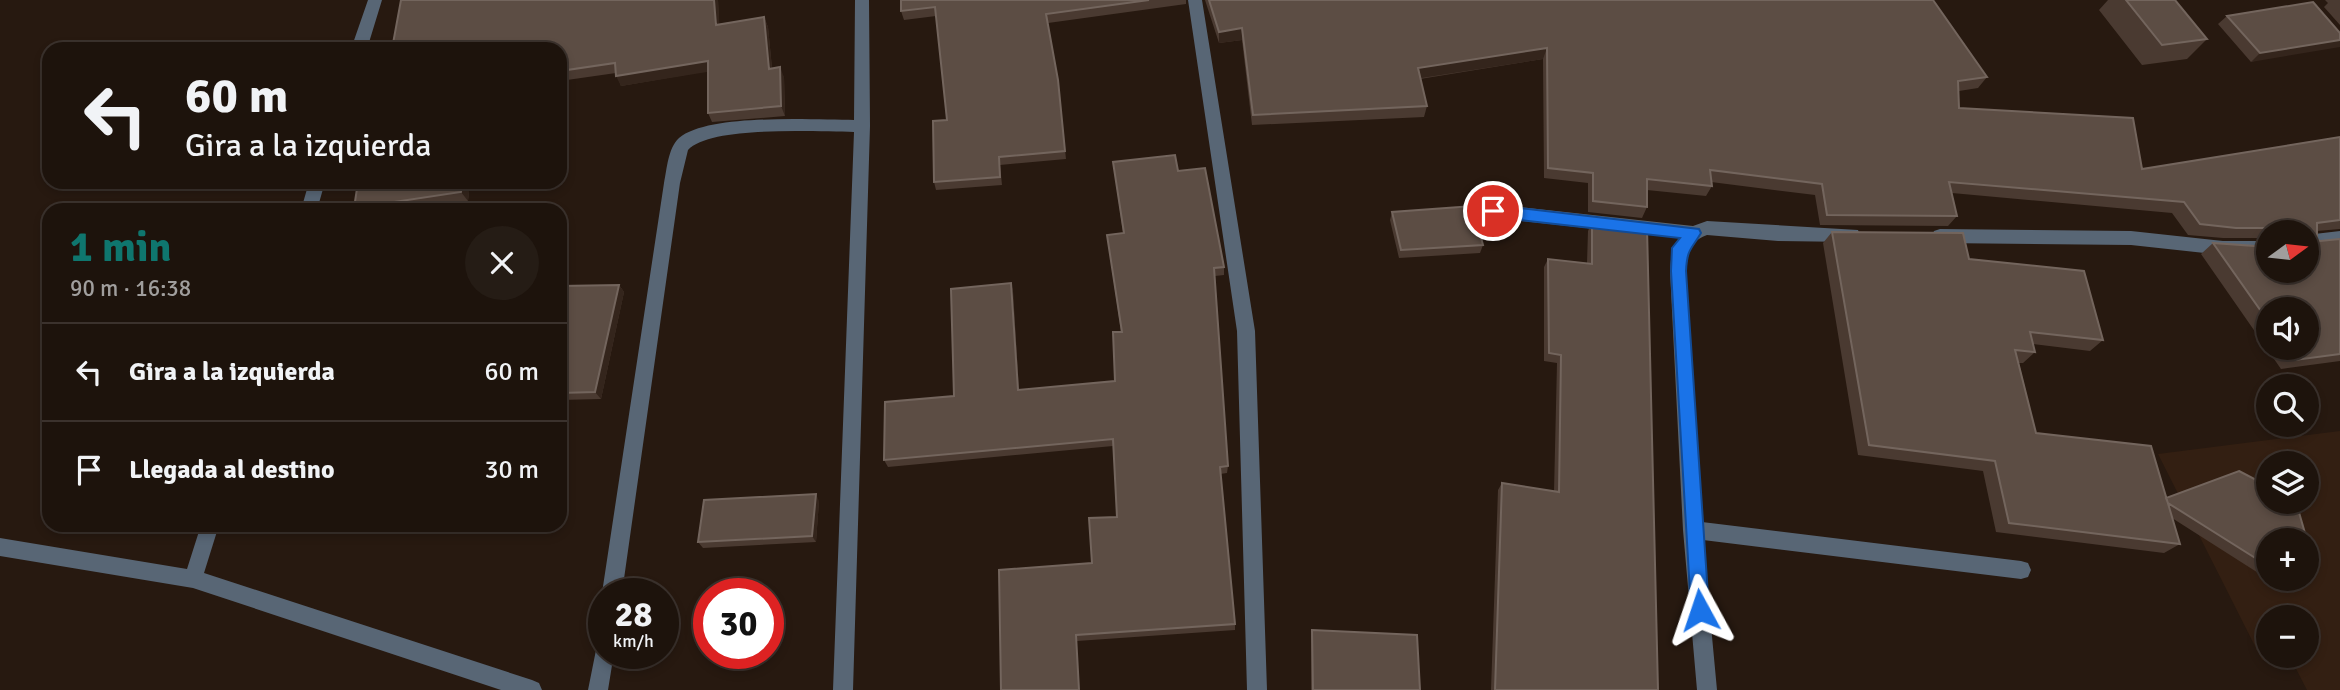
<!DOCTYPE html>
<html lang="es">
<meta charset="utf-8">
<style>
body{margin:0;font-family:Signika,sans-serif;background:#251c15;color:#f1f3f6;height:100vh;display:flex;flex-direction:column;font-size:26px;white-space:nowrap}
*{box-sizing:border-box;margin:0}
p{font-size:23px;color:#a09e9d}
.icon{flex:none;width:38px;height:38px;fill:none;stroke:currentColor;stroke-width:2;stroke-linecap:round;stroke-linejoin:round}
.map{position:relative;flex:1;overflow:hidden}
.details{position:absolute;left:42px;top:203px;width:525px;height:329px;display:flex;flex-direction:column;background:#1d130c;border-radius:21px;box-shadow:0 4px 10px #0003,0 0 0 2px #3b322d}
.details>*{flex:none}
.hud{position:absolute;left:42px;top:42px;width:525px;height:147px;border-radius:21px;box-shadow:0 4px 10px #0003,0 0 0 2px #3b322d;background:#1d130c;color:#f1f3f6;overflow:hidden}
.needle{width:46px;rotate:75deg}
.fabs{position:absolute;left:2256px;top:220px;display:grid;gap:14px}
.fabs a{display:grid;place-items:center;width:63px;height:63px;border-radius:50%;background:#1d130c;box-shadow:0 4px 10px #0003,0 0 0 2px #3b322d;font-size:35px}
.speed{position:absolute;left:588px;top:578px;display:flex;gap:14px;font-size:35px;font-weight:700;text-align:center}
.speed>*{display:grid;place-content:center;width:91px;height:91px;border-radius:50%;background:#1d130c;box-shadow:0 4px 10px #0003,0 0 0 2px #3b322d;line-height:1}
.speed small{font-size:18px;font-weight:400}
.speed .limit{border:10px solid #d22;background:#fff;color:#111}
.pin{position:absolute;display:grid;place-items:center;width:60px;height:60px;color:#fff;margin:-30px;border:4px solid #fff;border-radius:50%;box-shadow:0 2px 7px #0007}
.me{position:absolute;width:77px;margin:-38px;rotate:355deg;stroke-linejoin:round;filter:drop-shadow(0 0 5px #0008)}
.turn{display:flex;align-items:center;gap:24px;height:147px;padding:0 28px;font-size:32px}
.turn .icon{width:91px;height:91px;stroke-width:2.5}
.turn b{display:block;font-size:49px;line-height:60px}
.round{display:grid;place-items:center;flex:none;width:74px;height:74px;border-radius:37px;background:#251c15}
.summary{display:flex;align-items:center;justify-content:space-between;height:119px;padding:0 28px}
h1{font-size:42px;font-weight:700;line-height:52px;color:#0f766e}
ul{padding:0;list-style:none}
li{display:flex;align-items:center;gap:21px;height:98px;padding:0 28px;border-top:2px solid #3b322d}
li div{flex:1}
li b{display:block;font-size:26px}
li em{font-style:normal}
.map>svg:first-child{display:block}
.built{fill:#331f12;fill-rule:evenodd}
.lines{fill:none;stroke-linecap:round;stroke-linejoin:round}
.minor{fill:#586675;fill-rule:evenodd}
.wall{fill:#4a3a31;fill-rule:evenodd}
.shaded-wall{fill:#34251c}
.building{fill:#5c4d44;stroke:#73655d;stroke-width:2}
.route{fill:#1a73e8;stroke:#114b97;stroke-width:2}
</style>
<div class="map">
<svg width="2340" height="690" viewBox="0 0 2340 690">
<rect width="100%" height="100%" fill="#271910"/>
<path class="built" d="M 2340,431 L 2340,690 L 2307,690 L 2291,659 L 2262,660 L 2158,454 ZM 2268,464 L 2306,464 L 2306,502 L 2268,502 ZM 2268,541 L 2306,541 L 2306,579 L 2268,579 ZM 2268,618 L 2306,618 L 2306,656 L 2268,656 Z"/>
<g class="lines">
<path class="minor" d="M 368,0 L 382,0 L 367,49 L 351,49 Z
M 855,0 L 869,0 L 870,126 L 853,690 L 833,690 L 854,132 C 819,132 711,125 688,150 L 680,183 L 622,593 L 604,593 L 604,597 L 602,593 L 664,183 C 667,169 668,148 679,138 C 709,113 815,120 854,120 Z
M 1188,0 L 1202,0 L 1255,331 L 1267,690 L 1247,690 L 1237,331 Z
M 309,182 L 325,182 L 317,210 L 301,210 Z
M 1493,204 L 1693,226 L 1707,221 L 1858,230 L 1860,235 L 1858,240 L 1852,242 L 1778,241 L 1707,235 C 1689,241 1688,254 1686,271 L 1702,522 L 2021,561 L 2028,563 L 2031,570 L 2028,577 L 2021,579 L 1703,540 L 1717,690 L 1697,690 L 1683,530 L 1670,271 L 1672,248 L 1679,238 L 1493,218 L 1487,216 L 1485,211 L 1487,206 Z
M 1940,229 L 2131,231 L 2223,241 L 2268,241 L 2268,255 L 2223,255 L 2131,245 L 1940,243 L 1934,241 L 1932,236 L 1934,231 Z
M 2340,231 L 2340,245 L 2306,249 L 2306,235 Z
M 201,525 L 219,525 L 204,573 L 532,680 L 539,683 L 542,690 L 501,690 L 193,588 L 0,556 L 0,538 L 187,569 Z
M 604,642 L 604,653 L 614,653 L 608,690 L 588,690 L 597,645 Z"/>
</g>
<path class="wall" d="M 401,0 L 718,0 L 719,24 L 764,17 L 768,27 L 772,68 L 784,77 L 785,116 L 712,122 L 708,113 L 708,71 L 621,86 L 616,73 L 560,81 L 560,49 Z
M 901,0 L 1186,0 L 1186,4 L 1048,23 L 1058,80 L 1066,159 L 1000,165 L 1002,185 L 936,190 L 934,182 L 947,120 L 936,16 L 904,20 L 901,11 Z
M 1205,0 L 1933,0 L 1987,77 L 1978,88 L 1959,91 L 1959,108 L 2142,169 L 2340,137 L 2340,229 L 2317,231 L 2317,239 L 2320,241 L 2340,239 L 2340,361 L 2281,369 L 2201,254 L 2213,243 L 2268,271 L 2306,233 L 2268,233 L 2268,238 L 2223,238 L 2188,235 L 2172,213 L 1952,193 L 1957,216 L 1948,226 L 1820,225 L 1815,195 L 1711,182 L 1712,186 L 1706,196 L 1647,190 L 1647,207 L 1642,218 L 1588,212 L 1588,183 L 1544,178 L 1543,59 L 1420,79 L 1427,106 L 1424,117 L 1252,125 L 1242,40 L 1219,43 ZM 2268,310 L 2306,348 L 2268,348 Z
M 2108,0 L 2175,0 L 2207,39 L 2187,59 L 2142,65 L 2099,10 Z
M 2325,0 L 2340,0 L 2340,25 L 2324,7 L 2328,3 Z
M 2227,16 L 2340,33 L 2251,62 L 2218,24 Z
M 1113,162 L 1178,171 L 1224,267 L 1224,275 L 1215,276 L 1228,466 L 1227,473 L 1220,474 L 1235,624 L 1235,630 L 1077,641 L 1001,690 L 1092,563 L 1117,517 L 1113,446 L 888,467 L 884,460 L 954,396 L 1011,283 L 1013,291 L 1019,390 L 1115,381 L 1121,332 L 1107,235 L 1123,233 Z
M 358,182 L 470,182 L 468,201 L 411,210 L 356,210 L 354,208 Z
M 1392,212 L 1483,245 L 1480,253 L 1399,258 L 1390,220 Z
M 1592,222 L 1658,690 L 1491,690 L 1498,490 L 1502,483 L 1554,492 L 1557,363 L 1544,361 L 1544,267 L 1548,259 L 1587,263 L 1588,231 Z
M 1832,232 L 1969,259 L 2103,340 L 2090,351 L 2033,344 L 2035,352 L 2023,363 L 2019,363 L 2036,433 L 2166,498 L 2268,541 L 2268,573 L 2263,576 L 2172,518 L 2180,544 L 2164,553 L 1996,532 L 1983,471 L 1858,455 L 1823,243 Z
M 619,285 L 624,292 L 601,399 L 560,400 L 560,286 Z
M 819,501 L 816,542 L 703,548 L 698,542 Z
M 1312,630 L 1420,690 L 1311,690 L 1311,635 Z"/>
<path class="shaded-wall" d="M 714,0 L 718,0 L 720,35 L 716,25 Z
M 764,17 L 768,27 L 773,79 L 769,69 Z
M 1242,28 L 1242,40 L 1219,43 L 1219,32 Z
M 2340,40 L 2340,47 L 2251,62 L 2260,53 Z
M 1547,48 L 1543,59 L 1415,79 L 1418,68 Z
M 708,61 L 713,71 L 621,86 L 616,76 Z
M 780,67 L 784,77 L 785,116 L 781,106 Z
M 462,182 L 470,182 L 468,201 L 461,192 Z
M 1011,283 L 1013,291 L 1019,397 L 1018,390 Z
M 619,285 L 624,292 L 601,399 L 595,392 Z
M 816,494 L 819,501 L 816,542 L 812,536 Z"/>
<path class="building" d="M 401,0 L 714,0 L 716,25 L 764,17 L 769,69 L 780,67 L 781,106 L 708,113 L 708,61 L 616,76 L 615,63 L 560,71 L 560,49 L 392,49 Z
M 901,0 L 1149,0 L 1046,14 L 1058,80 L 1065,151 L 999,157 L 1000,177 L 934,182 L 933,121 L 947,120 L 935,7 L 901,11 Z
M 1209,0 L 1933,0 L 1987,77 L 1958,81 L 1959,108 L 2133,118 L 2142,169 L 2340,137 L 2340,220 L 2317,223 L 2317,239 L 2320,241 L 2340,239 L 2340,354 L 2295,360 L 2287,348 L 2306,348 L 2306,310 L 2268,310 L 2268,321 L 2213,243 L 2268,247 L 2268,271 L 2306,271 L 2306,233 L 2284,233 L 2284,231 L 2281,228 L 2236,228 L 2200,224 L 2184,202 L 1949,182 L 1957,216 L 1827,215 L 1822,184 L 1710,170 L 1712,186 L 1647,179 L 1647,207 L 1593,201 L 1593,173 L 1548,168 L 1547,48 L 1418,68 L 1427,106 L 1253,115 L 1242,28 L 1219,32 Z
M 2126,0 L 2175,0 L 2207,39 L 2162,45 Z
M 2313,2 L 2340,33 L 2340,40 L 2260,53 L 2227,16 Z
M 1175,155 L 1178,171 L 1205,168 L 1224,267 L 1214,268 L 1228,466 L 1220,467 L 1235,624 L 1076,635 L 1079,690 L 1001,690 L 999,570 L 1092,563 L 1089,518 L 1117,517 L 1113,439 L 884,460 L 885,402 L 954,396 L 951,289 L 1011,283 L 1018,390 L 1115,381 L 1113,332 L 1122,332 L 1107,235 L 1124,233 L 1113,162 Z
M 358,182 L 462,182 L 461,192 L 354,208 Z
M 1473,206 L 1483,245 L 1401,250 L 1392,212 Z
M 1592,222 L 1647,228 L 1658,690 L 1495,690 L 1502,483 L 1559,492 L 1561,355 L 1549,353 L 1548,259 L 1592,264 Z
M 1832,232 L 1963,233 L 1969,259 L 2084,271 L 2103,340 L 2030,332 L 2035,352 L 2015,350 L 2036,433 L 2151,446 L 2180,544 L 2009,523 L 1995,461 L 1869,445 Z
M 619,285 L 595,392 L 560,393 L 560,286 Z
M 2239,471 L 2268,486 L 2268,502 L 2296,502 L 2311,554 L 2306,556 L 2306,541 L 2268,541 L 2268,566 L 2168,503 L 2166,498 Z
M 816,494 L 812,536 L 698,542 L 704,500 Z
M 1312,630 L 1417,635 L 1420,690 L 1313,690 Z"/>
<path class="route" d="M 1493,205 L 1699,229 L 1701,233 C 1691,250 1687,249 1686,271 L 1709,610 L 1706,616 L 1700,619 L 1694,616 L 1691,610 L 1671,271 L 1672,248 L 1680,238 L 1493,217 L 1486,211 Z"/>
</svg>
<div class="fabs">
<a><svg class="needle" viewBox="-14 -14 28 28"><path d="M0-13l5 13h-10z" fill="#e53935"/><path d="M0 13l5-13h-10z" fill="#a09e9d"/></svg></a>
<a><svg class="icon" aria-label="sound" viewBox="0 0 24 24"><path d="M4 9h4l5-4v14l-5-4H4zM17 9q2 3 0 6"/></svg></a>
<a><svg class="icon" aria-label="search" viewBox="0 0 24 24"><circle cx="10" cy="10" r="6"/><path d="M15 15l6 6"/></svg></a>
<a><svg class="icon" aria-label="layers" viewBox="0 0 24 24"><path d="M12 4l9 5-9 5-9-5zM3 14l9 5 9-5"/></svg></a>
<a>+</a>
<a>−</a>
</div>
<div class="speed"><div>28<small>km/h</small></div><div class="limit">30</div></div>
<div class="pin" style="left:1493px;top:211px;background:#d93025"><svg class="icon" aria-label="arrive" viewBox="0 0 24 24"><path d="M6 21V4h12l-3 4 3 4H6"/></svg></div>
<svg class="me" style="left:1700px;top:610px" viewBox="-20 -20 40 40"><path d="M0-17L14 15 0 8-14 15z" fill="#1a73e8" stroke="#fff" stroke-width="4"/></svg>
<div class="hud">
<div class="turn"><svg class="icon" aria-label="left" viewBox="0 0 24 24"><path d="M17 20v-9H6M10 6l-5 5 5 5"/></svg><div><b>60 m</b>Gira a la izquierda</div></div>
</div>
<section class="details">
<div class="summary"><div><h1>1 min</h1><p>90 m · 16:38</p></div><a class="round"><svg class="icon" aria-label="close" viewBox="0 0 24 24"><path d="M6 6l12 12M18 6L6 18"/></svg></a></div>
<ul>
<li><svg class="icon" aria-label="left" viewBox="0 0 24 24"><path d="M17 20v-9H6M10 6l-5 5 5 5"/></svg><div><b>Gira a la izquierda</b></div><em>60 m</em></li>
<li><svg class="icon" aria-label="arrive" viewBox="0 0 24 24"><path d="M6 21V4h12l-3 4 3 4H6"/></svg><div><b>Llegada al destino</b></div><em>30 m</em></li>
</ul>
</section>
</div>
